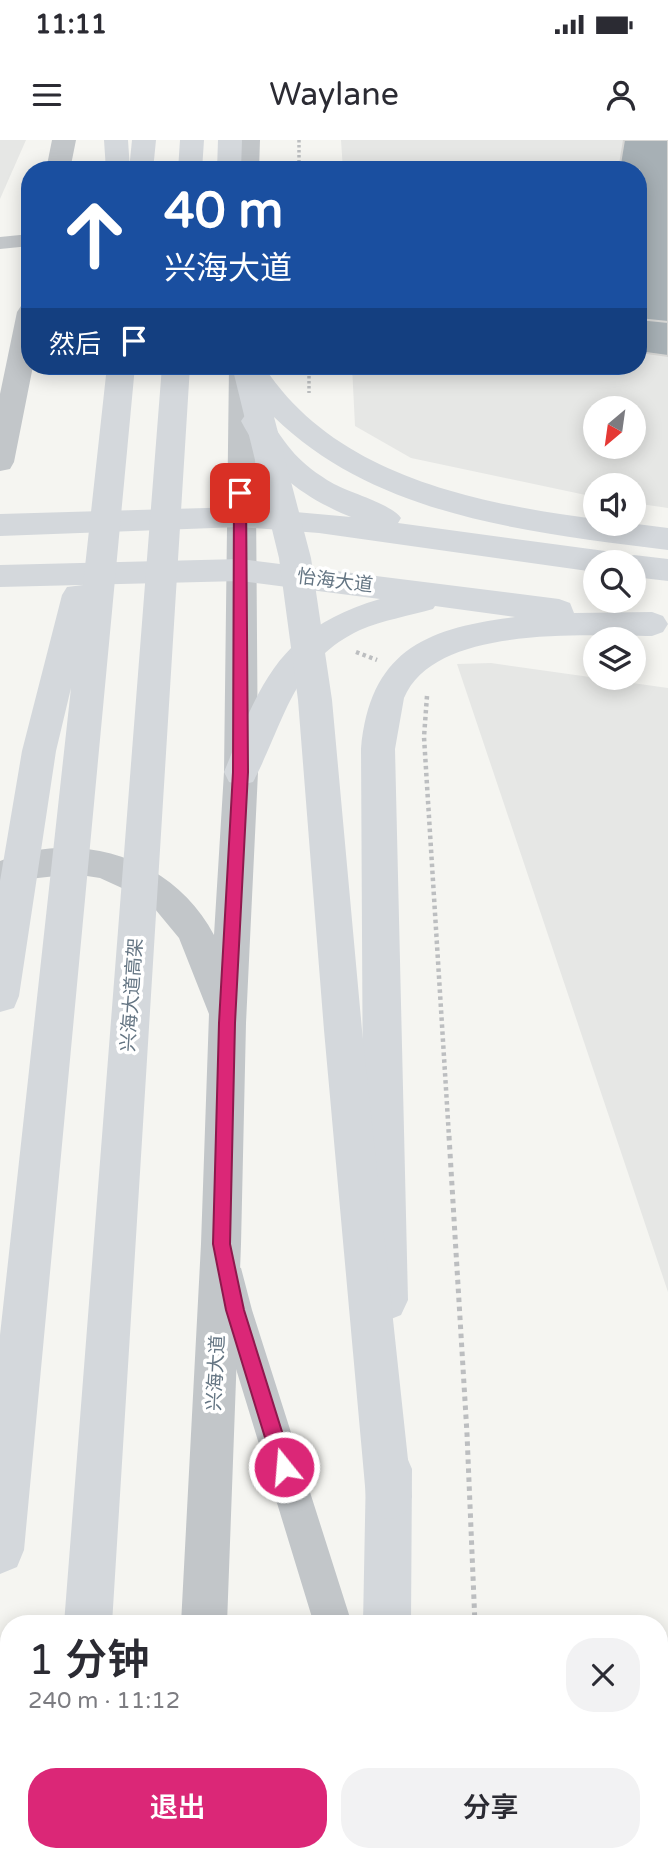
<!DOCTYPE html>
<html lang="zh">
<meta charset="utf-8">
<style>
body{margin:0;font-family:"Varela Round","Noto Sans SC",sans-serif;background:#f2f2f3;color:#2b2b33;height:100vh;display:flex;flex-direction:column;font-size:26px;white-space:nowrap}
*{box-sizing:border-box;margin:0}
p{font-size:23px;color:#7c7c81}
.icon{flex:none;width:38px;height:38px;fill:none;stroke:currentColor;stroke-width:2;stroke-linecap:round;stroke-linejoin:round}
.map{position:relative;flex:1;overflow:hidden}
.panel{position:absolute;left:0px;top:1475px;width:668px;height:247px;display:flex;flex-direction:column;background:#fff;border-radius:28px 28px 0 0;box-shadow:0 4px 18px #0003}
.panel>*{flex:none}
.hud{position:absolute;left:21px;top:21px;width:626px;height:214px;border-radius:28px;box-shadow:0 4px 18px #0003;background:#1a4fa0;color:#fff;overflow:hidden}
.needle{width:46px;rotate:209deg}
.fabs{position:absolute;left:583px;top:256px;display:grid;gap:14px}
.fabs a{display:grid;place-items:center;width:63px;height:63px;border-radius:50%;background:#fff;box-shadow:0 4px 18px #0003;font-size:35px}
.pin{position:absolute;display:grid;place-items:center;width:60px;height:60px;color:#fff;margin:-30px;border-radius:14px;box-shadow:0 4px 10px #0006}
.me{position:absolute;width:77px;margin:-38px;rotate:343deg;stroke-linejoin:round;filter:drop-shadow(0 0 5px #0008)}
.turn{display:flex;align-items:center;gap:24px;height:147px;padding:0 28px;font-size:32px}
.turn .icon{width:91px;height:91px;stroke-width:2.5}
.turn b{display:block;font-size:49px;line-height:60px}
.then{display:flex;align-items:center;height:66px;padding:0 28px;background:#0003;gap:14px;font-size:26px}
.round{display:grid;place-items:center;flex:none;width:74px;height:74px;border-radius:28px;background:#f2f2f3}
.headline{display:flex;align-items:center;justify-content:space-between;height:119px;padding:0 28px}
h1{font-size:42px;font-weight:600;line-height:52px}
.button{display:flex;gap:14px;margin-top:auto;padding:14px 28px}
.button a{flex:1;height:80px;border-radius:28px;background:#db2777;color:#fff;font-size:28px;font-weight:600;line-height:80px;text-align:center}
.button a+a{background:#f2f2f3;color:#2b2b33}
.status{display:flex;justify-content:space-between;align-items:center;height:49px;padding:0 35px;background:#fff;direction:ltr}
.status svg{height:19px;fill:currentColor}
header{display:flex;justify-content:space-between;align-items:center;height:91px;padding:0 28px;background:#fff;font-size:32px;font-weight:600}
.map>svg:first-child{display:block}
.built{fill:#e6e7e5;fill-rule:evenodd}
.building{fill:#a7b0b5;stroke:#d6d6d4;stroke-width:2}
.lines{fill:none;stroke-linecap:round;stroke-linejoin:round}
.path-far2{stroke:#bcbec0;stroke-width:3.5;stroke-dasharray:2.5 2.5;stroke-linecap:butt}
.path-far1{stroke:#bcbec0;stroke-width:4.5;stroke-dasharray:3.5 3.5;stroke-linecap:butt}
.path{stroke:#bcbec0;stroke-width:5;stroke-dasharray:4.5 4.5;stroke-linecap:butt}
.minor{fill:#c2c6c9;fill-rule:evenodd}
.tertiary{fill:#c2c6c9;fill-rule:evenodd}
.secondary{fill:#d4d8dc;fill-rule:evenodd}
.primary{fill:#d4d8dc;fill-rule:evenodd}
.route{fill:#db2777;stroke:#8e194d;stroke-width:2}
.labels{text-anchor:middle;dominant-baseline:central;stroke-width:7;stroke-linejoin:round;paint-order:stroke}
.street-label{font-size:19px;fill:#647583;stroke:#fff}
</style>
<div class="status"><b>11:11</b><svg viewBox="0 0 49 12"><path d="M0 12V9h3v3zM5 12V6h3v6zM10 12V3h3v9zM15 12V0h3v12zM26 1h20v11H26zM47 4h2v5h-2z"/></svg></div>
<header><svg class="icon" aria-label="menu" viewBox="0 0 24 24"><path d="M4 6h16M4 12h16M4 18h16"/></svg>Waylane<svg class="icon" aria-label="person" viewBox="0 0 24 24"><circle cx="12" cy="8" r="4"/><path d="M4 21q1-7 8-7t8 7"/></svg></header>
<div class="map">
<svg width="668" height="1721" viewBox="0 0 668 1721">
<rect width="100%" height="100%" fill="#f5f5f1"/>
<path class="built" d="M 0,0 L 26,0 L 0,59 Z
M 341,0 L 668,0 L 668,368 L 634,363 L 634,345 L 595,345 L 595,357 L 411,318 L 355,286 L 352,226 L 639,226 L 639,30 L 343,30 ZM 595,268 L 634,268 L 634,306 L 595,306 Z
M 491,523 L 668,548 L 668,1152 L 457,524 Z"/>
<path class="building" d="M 624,0 L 668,0 L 668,182 L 639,179 L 639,30 L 619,30 Z
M 639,179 L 668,182 L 668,216 L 639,212 Z"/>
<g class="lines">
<path class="path-far2" d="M 299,0 L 299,30
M 309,226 L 309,253"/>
<path class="path-far1" d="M 356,512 L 377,520
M 427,556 L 424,597 L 449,997"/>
<path class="path" d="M 449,996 L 467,1294 L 475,1484
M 485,1713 L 485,1721"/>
<path class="minor" d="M 30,94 L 30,106 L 0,109 L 0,97 Z
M 229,1123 L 241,1128 L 252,1170 L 352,1484 L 314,1484 L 218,1170 L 212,1139 L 217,1128 Z"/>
<path class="tertiary" d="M 52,0 L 76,0 L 70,30 L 46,30 Z
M 236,0 L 260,0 L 259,30 L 235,30 Z
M 30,164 L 30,226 L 33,226 L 14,322 L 10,329 L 0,331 L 0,254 L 17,172 L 21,166 Z
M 229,226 L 255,226 L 258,632 L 246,883 L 241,1104 L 227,1484 L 181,1484 L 201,1104 L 209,874 L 179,798 L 155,769 L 135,754 L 100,738 L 74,734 L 29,739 L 0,750 L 0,721 C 79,688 174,718 214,795 L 224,632 Z
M 169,1713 L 219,1713 L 219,1721 L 169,1721 Z"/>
<path class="secondary" d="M 104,0 L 128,0 L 130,30 L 106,30 Z
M 256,272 L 266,274 C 288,308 298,323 334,344 C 351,353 393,365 401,378 L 398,383 L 605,411 L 616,414 L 621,422 L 595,422 L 595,432 L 319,393 L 240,387 L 0,396 L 0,374 L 240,367 L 351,377 C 301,357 266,329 241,281 L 246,274 Z
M 634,415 L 668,419 L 668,441 L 634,437 L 634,422 L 621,422 L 623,418 Z
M 241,419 L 559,459 L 570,463 L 574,473 L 652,472 L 663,476 L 668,484 L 663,492 L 652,496 C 586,496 435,484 404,558 L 395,609 L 408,1160 L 401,1175 L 386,1181 L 371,1175 L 364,1160 L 361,609 C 370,511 425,488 515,477 L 435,466 L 433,469 C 409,476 383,480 360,490 C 292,522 285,582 253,642 L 241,645 L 229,642 L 224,632 C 261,542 279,489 380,459 L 241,441 L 0,447 L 0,425 Z
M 389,1306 L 405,1313 L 412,1329 L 411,1484 L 363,1484 L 366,1329 L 373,1313 Z
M 357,1713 L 409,1713 L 408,1721 L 356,1721 Z"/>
<path class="primary" d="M 132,0 L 156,0 L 153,30 L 129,30 Z
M 180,0 L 204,0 L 202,30 L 178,30 Z
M 218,0 L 242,0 L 241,30 L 217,30 Z
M 107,226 L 135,226 L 24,1410 L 17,1427 L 0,1434 L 0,1195 L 71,548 L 56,611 L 19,856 L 14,868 L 0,872 L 0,741 L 22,611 L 62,455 L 67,447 L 83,445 Z
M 162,226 L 190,226 L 112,1484 L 64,1484 Z
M 232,226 L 265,228 C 336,336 476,363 595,379 L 595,383 L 629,383 L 668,388 L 668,410 C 531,392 378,378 274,277 L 311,418 L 332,560 L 362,890 L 412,1357 L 405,1373 L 389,1380 L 373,1373 L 366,1357 L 324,890 L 298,560 L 279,418 Z
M 46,1713 L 98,1713 L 98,1721 L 46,1721 Z"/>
</g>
<path class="route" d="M 240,349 L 246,353 L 248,632 L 235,883 L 230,1104 L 244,1170 L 293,1327 L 291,1333 L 284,1336 L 277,1333 L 274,1327 L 226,1170 L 213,1104 L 219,883 L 233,632 L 234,353 Z"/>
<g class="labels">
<g class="street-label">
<text transform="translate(335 441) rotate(7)">怡海大道</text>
<text transform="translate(132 855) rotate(-86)">兴海大道高架</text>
<text transform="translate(216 1233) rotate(-87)">兴海大道</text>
</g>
</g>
</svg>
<div class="fabs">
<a><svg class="needle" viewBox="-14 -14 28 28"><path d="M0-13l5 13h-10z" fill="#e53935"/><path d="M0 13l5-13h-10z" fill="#7c7c81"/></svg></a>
<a><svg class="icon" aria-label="sound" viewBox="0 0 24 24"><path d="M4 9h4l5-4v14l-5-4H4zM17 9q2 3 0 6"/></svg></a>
<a><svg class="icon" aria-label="search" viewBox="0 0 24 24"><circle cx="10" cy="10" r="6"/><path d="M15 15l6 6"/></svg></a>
<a><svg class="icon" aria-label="layers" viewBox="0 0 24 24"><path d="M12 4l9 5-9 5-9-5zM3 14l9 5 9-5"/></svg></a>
</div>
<div class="pin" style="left:240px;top:353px;background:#d93025"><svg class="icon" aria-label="arrive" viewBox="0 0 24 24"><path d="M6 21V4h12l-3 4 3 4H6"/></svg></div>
<svg class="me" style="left:284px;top:1327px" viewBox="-20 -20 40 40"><circle r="17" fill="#db2777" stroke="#fff" stroke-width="3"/><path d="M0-11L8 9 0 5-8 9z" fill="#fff"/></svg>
<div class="hud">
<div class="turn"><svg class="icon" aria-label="ahead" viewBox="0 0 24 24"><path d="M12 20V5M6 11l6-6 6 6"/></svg><div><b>40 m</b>兴海大道</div></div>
<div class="then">然后<svg class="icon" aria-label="arrive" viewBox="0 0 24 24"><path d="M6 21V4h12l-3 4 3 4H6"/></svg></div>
</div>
<section class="panel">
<div class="headline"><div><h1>1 分钟</h1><p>240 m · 11:12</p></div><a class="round"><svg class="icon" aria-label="close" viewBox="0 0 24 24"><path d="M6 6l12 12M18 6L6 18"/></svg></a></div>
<div class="button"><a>退出</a><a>分享</a></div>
</section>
</div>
